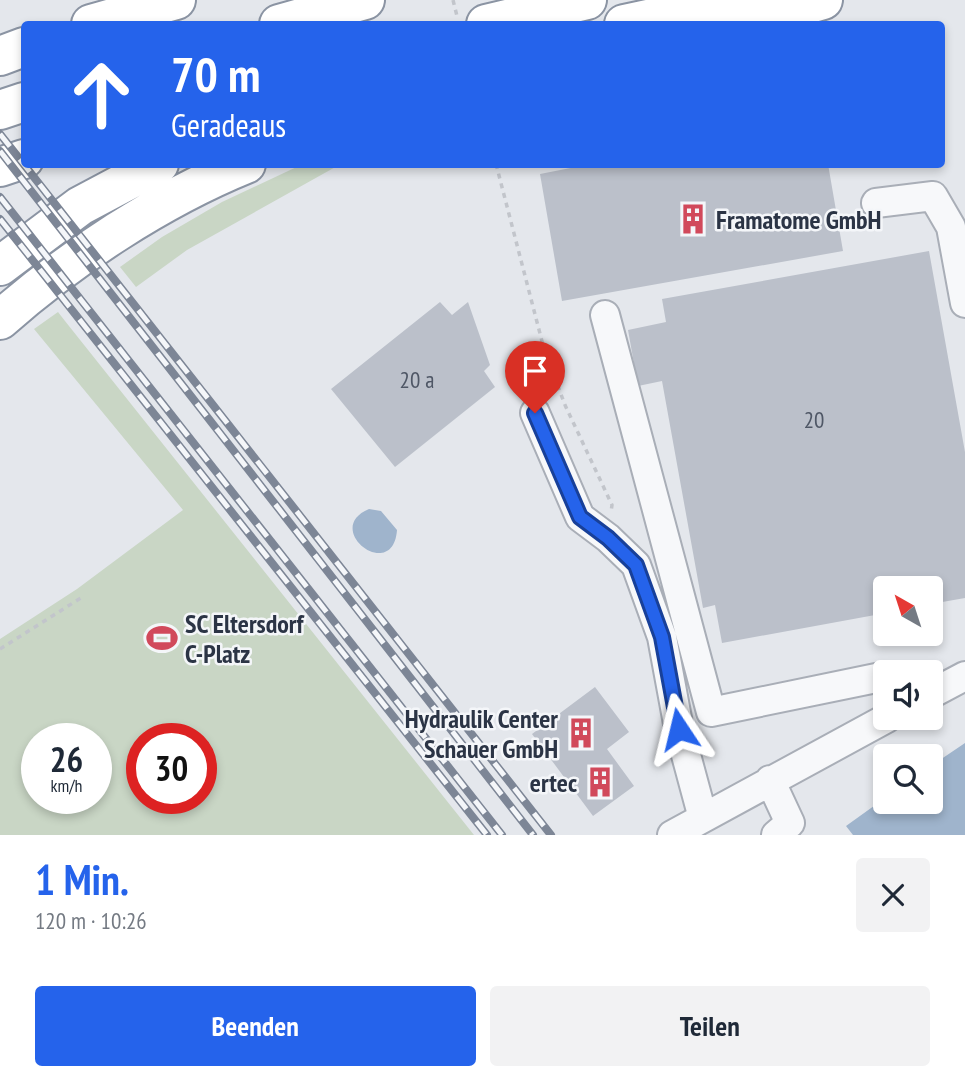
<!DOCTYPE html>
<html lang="de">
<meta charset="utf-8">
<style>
body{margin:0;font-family:"PT Sans Narrow",sans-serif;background:#f2f2f3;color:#1f2937;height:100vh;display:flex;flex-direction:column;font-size:26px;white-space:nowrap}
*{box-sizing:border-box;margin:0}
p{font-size:23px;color:#747a83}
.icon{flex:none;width:38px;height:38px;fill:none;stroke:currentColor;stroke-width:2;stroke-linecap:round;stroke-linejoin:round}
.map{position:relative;height:835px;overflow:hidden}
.panel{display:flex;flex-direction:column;background:#fff;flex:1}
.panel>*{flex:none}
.top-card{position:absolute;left:21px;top:21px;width:924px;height:147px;border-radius:7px;box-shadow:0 4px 10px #0003;background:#2563eb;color:#fff;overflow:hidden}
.needle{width:46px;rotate:321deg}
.controls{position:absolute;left:873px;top:576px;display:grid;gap:14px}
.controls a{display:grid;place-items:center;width:70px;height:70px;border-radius:7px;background:#fff;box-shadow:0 4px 10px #0003;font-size:35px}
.speed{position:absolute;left:21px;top:723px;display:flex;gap:14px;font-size:35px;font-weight:700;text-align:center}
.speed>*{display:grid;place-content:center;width:91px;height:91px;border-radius:50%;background:#fff;box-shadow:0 4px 10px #0003;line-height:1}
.speed small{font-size:18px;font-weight:400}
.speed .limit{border:10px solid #d22;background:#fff;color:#111}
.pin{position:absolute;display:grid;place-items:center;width:60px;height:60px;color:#fff;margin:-72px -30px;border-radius:50% 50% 50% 0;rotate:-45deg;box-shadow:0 0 7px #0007}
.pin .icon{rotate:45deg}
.me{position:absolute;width:77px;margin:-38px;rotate:350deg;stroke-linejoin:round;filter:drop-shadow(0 0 5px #0008)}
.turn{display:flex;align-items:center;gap:24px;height:147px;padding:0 35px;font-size:32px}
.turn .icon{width:91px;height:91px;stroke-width:2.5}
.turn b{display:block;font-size:49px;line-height:60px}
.round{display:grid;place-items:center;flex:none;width:74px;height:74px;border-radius:7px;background:#f2f2f3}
.headline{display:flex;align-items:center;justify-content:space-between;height:119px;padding:0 35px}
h1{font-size:42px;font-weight:700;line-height:52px;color:#2563eb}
.cta{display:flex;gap:14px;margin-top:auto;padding:14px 35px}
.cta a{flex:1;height:80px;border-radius:7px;background:#2563eb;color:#fff;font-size:28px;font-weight:700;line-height:80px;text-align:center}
.cta a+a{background:#f2f2f3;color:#1f2937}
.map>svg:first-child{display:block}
.green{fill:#c9d6c5;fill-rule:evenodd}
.water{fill:#9fb4cc}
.building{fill:#bbc0ca}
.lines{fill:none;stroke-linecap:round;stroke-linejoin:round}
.minor-casing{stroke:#a9aeb7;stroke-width:32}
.highway-casing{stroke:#8b94a3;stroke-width:42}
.path{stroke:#c2c5cb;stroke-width:3.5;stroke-dasharray:5 5;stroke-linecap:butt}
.minor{stroke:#f7f8fa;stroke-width:28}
.highway{stroke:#fff;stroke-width:38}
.rail-casing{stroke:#7d8696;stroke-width:8}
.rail{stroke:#f4f6f9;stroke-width:5;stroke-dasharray:16;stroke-linecap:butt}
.route-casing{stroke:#184099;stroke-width:18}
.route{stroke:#2563eb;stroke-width:12}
.labels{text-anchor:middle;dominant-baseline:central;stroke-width:5;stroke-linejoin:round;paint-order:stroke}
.number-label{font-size:23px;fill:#4f5766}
.poi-label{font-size:26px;font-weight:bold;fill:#2b3445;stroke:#f4f6f9;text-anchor:start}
</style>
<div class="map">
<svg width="965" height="835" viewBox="0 0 965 835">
<rect width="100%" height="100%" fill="#e4e7ec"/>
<path class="green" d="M 303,164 L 339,165 L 187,250 L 136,287 L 120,267 L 162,237 L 222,202 Z
M 58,312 L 65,321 L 474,835 L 0,835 L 0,639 L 77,589 L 183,510 L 34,329 ZM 37,738 L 96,738 L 96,798 L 37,798 ZM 142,738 L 201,738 L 201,798 L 142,798 Z"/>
<path class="water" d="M 369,509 L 381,511 L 397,530 C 393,584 321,529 369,509 Z
M 965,743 L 965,835 L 853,835 L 846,826 L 885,798 L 886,802 L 931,802 L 931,766 Z"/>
<path class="building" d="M 591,164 L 828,164 L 843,251 L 562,301 L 540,174 Z
M 929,251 L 965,452 L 965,598 L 931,604 L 931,588 L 886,588 L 886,613 L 722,643 L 715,605 L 703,608 L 662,381 L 638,386 L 628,330 L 666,322 L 662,299 Z
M 440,302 L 452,315 L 468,302 L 490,365 L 484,371 L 495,387 L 395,467 L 331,389 Z
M 595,687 L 629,732 L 607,749 L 634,786 L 593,816 L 532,734 Z"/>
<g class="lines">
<g class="minor-casing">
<path id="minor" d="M 876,203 L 933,196 L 951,227 L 965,303
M 605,315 L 711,712 L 886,676
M 535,413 L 580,517 L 608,538 L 636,565 L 662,637 L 679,729 L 703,818
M 931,694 L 965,676
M 770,780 L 790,823 L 776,835
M 672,835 L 887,718"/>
</g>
<g class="highway-casing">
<path id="highway" d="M 91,24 L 176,0
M 279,24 L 365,0
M 486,24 L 587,0
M 624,24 L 738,0
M 740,24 L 823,0
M 0,56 L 24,47
M 0,110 L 24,102
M 0,167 L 24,159
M 0,266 L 80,206 L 159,164
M 0,320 C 70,258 160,199 246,164"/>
</g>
<path class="path" d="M 453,0 L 457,16
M 496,164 L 544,349 L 565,405 L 612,505 L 611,512
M 469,166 L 473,164
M 0,649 L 84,596"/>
<use href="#minor" class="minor"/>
<use href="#highway" class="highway"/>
<g class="rail-casing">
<path id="rail" d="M 0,134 L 551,835
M 0,151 L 533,835
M 0,197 L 502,835
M 0,219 L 487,835"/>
</g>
<use href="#rail" class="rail"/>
</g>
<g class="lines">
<g class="route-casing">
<path id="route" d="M 535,413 L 580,517 L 608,538 L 636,565 L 662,637 L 679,729"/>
</g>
<use href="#route" class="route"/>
</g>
<defs>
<g id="building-bare" transform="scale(2.415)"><path d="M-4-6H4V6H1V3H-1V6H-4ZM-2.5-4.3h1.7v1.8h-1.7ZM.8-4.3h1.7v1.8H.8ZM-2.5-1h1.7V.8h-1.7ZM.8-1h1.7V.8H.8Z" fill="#d1495b" stroke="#f4f6f9" stroke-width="2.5" paint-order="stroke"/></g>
<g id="stadium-bare" transform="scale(2.415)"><path d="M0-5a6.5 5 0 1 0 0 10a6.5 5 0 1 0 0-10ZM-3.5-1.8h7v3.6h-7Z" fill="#d1495b" stroke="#f4f6f9" stroke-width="2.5" paint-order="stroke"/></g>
</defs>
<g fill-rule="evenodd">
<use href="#building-bare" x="693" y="219"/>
<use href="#stadium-bare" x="162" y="638"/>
<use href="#building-bare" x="581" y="733"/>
<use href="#building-bare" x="600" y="782"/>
</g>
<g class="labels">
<g class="number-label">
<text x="417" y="379">20 a</text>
<text x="814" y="419">20</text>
</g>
<g class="poi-label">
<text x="716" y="219">Framatome GmbH</text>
<text x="185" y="623">SC Eltersdorf<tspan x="185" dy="30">C-Platz</tspan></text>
<text x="558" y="718" text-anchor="end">Hydraulik Center<tspan x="558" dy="30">Schauer GmbH</tspan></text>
<text x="577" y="782" text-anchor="end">ertec</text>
</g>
</g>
</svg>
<div class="controls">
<a><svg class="needle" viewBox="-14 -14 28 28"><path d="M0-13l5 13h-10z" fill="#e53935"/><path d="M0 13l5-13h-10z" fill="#747a83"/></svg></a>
<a><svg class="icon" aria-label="sound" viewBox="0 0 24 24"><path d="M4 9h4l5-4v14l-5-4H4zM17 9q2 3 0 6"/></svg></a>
<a><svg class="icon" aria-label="search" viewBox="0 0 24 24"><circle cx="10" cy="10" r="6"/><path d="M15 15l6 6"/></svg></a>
</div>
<div class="speed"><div>26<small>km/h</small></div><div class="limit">30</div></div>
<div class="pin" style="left:535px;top:413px;background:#d93025"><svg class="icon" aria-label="arrive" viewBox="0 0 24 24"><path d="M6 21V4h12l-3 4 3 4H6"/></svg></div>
<svg class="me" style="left:679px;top:729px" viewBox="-20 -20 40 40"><path d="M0-17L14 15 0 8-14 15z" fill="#2563eb" stroke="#fff" stroke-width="4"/></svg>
<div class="top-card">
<div class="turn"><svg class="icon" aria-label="ahead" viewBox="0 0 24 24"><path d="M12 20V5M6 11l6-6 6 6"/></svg><div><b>70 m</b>Geradeaus</div></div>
</div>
</div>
<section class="panel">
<div class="headline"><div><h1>1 Min.</h1><p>120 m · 10:26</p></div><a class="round"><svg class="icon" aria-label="close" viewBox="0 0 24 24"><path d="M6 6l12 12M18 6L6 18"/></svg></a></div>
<div class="cta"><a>Beenden</a><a>Teilen</a></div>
</section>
